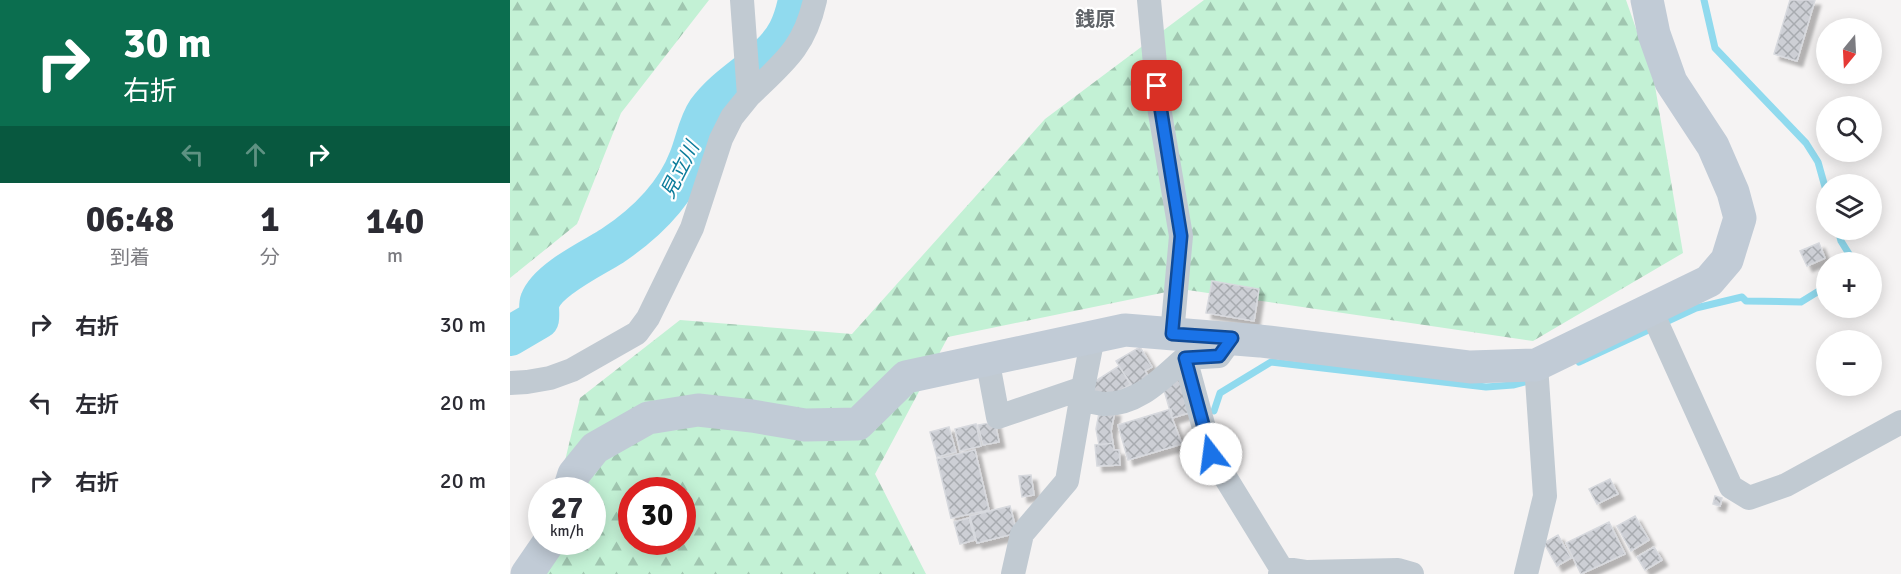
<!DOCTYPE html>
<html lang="ja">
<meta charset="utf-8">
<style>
body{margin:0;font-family:Signika,"Noto Sans JP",sans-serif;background:#f2f2f3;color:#2b2b33;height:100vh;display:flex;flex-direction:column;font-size:22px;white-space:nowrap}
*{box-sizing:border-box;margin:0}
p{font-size:20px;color:#7c7c81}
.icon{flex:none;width:33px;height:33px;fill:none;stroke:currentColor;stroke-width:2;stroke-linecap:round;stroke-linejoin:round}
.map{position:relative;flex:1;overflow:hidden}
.details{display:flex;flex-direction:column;background:#fff;width:510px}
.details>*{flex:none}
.guide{background:#0b6e4f;color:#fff;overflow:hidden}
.needle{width:39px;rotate:198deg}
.tools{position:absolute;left:1306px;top:18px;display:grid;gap:12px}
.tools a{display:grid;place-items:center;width:66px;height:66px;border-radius:50%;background:#fff;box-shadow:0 3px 15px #0003;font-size:30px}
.speed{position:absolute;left:18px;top:477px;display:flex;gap:12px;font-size:30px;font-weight:700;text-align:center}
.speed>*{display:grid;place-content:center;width:78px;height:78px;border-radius:50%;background:#fff;box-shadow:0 3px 15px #0003;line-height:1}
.speed small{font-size:15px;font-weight:400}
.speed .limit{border:9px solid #d22;background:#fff;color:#111}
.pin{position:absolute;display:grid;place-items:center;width:51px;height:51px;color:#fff;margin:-26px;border-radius:12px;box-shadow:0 3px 9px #0006}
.me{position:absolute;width:66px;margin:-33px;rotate:345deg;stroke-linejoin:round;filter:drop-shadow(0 0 4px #0008)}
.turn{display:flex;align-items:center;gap:21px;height:126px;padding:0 24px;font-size:27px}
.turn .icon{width:78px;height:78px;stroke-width:2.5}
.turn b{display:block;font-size:42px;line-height:51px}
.lanes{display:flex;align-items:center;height:57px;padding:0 24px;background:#0003;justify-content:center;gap:30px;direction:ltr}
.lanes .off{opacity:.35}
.eta{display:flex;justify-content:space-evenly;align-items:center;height:102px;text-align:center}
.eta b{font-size:36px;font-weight:800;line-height:42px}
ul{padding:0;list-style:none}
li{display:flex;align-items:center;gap:18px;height:78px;padding:0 24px}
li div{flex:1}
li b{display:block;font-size:22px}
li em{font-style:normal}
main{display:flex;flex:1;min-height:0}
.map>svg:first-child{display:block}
.forest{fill:url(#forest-firs);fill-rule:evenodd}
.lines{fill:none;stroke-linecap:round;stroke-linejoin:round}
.stream{stroke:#90daee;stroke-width:7}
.river{stroke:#90daee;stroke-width:40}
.building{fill:url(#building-cross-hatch);stroke:#d7d9de;stroke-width:1.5;filter:url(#shadow)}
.street{stroke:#c1cad2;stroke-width:24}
.secondary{stroke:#c1cbd6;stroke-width:33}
.route-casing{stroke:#114b97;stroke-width:15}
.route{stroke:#1a73e8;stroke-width:10}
.labels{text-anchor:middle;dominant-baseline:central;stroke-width:4.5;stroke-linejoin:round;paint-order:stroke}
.neighbourhood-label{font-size:20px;font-weight:bold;fill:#5f6368;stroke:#fff}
.water-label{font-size:20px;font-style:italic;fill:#0c7c9b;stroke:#fff}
</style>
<main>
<section class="details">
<div class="guide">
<div class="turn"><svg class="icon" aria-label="right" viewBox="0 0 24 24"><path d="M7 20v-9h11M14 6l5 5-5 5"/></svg><div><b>30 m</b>右折</div></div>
<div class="lanes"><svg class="icon off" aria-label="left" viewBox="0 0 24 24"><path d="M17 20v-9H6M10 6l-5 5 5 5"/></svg><svg class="icon off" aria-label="ahead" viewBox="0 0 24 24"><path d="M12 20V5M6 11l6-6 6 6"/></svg><svg class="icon" aria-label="right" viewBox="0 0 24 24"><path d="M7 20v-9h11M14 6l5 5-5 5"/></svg></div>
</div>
<div class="eta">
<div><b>06:48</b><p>到着</p></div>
<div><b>1</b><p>分</p></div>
<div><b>140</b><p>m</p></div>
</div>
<ul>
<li><svg class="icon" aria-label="right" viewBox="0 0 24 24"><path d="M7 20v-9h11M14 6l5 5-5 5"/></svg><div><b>右折</b></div><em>30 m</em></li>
<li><svg class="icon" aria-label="left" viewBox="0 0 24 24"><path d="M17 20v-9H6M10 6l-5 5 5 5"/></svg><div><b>左折</b></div><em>20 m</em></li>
<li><svg class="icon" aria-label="right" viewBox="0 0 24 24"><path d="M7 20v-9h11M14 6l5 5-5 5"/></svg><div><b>右折</b></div><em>20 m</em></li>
</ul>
</section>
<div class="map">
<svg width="1391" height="574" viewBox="0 0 1391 574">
<defs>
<pattern id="forest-firs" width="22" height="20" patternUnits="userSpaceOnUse" patternTransform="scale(1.5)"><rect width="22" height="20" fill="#c3f1d5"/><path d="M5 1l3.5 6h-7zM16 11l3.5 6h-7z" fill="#a0c6b0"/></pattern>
<pattern id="building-cross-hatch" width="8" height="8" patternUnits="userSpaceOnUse" patternTransform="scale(1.5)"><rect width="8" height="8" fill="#cdcfd5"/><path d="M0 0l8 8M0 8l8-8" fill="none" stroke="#a8abb0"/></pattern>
<filter id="shadow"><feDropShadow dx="5.5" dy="5.5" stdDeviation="1.5" flood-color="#0004"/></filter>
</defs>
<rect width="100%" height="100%" fill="#f5f3f3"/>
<path class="forest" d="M 0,0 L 199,0 L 111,113 L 67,224 L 0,278 Z
M 694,0 L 1116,0 L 1144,80 L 1173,253 L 1023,341 L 671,289 L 438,337 L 365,474 L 416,574 L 29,574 L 37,542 L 82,542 L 82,490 L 48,490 L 70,398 L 170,320 L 342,334 L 535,119 ZM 122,490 L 172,490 L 172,542 L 122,542 Z"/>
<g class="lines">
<path class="stream" d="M 1194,0 L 1205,48 L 1296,143 L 1308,162 L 1317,194
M 1328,230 L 1331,241 L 1344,262
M 1069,362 L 1186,308 L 1232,297 L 1236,301 L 1291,302 L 1317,286
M 704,411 L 710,393 L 761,362 L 976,387 L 1003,385 L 1023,380"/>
<path class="river" d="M 0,336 L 29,319 C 30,314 28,306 30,301 C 38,279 83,258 102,246 C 135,224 165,195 179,158 C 185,143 188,124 197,111 C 219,80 262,63 278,31 C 283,21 286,10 288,0"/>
</g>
<path class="building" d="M 1280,0 L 1305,0 L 1287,61 L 1264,54 Z
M 1309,243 L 1315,258 L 1297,266 L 1290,251 Z
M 702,281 L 749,289 L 744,321 L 696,313 Z
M 630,347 L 642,367 L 635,371 L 639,377 L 622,387 L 606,361 Z
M 609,366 L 621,384 L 600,397 L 583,394 L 584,382 Z
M 668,378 L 685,411 L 662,418 L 652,383 Z
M 590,408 L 605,411 L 601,431 L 603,443 L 589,445 L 586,429 Z
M 661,409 L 662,418 L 672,444 L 618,460 L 608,425 Z
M 485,422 L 489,442 L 473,445 L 468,425 Z
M 466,424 L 471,446 L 450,451 L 445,429 Z
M 439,427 L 446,452 L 427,457 L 420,432 Z
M 603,443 L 604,450 L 609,450 L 610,465 L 587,466 L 585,445 Z
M 465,450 L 479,510 L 441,518 L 427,459 Z
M 521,475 L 524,495 L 512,497 L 509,476 Z
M 1100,479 L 1108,494 L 1087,504 L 1079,489 Z
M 1205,496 L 1212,498 L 1210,506 L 1203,504 Z
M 500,506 L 507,533 L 467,543 L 460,516 Z
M 1125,516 L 1139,540 L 1121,551 L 1107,526 Z
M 459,518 L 465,540 L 450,544 L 444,522 Z
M 1099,522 L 1115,554 L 1071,574 L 1056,543 Z
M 1048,535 L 1061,558 L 1047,566 L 1034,543 Z
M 1144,547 L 1152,560 L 1135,570 L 1127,557 Z"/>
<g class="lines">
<path class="street" d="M 639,0 L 649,107 L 671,236 L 662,334
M 239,96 C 273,63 294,49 305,0
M 1140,308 L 1221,487 L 1239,498 L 1276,485 L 1391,422
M 722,338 L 709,356 L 675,358 L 701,454 L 771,568 L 770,574
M 477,358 L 488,417 L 573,388 L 557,481 L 512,534 L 503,574
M 0,383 L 17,382 L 40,378 L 62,370 L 127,333 L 138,318 L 182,228 L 211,139 L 222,117 L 239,96 L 232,0
M 573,388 L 583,337
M 571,400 C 578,401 586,403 594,404 C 628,405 652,378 675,358
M 771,568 L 797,572 L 888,570 L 902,574
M 1016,574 L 1035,496 L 1026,365"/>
<path class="secondary" d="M 59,490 L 64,474 L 85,448 L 138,418 L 188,410 L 242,416 L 295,425 L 348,424 L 396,377 L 615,330 L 750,341 L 960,367 L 1026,365 L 1199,281 L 1217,260 L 1230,218 L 1223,192 L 1203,146 L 1161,82 L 1144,34 L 1137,0
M 17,574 L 39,542"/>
</g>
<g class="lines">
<g class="route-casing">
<path id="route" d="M 647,86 L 671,236 L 662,334 L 722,338 L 709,356 L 675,358 L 701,454"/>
</g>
<use href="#route" class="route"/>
</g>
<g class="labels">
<g class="neighbourhood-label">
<text x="585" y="19">銭原</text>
</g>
<g class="water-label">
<text transform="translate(170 170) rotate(-63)">見立川</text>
</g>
</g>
</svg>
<div class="tools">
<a><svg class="needle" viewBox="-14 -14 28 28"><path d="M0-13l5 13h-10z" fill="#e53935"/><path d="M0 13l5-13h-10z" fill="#7c7c81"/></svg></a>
<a><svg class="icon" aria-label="search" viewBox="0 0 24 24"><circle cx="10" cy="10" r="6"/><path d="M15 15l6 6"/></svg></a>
<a><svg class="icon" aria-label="layers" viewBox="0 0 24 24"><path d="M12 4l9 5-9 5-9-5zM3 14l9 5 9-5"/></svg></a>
<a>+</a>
<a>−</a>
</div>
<div class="speed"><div>27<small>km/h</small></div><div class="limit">30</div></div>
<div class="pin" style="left:647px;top:86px;background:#d93025"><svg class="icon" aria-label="arrive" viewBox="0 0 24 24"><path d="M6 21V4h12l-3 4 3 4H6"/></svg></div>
<svg class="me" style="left:701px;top:454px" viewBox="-20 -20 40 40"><circle r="19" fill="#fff"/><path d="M0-13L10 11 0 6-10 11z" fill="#1a73e8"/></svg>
</div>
</main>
